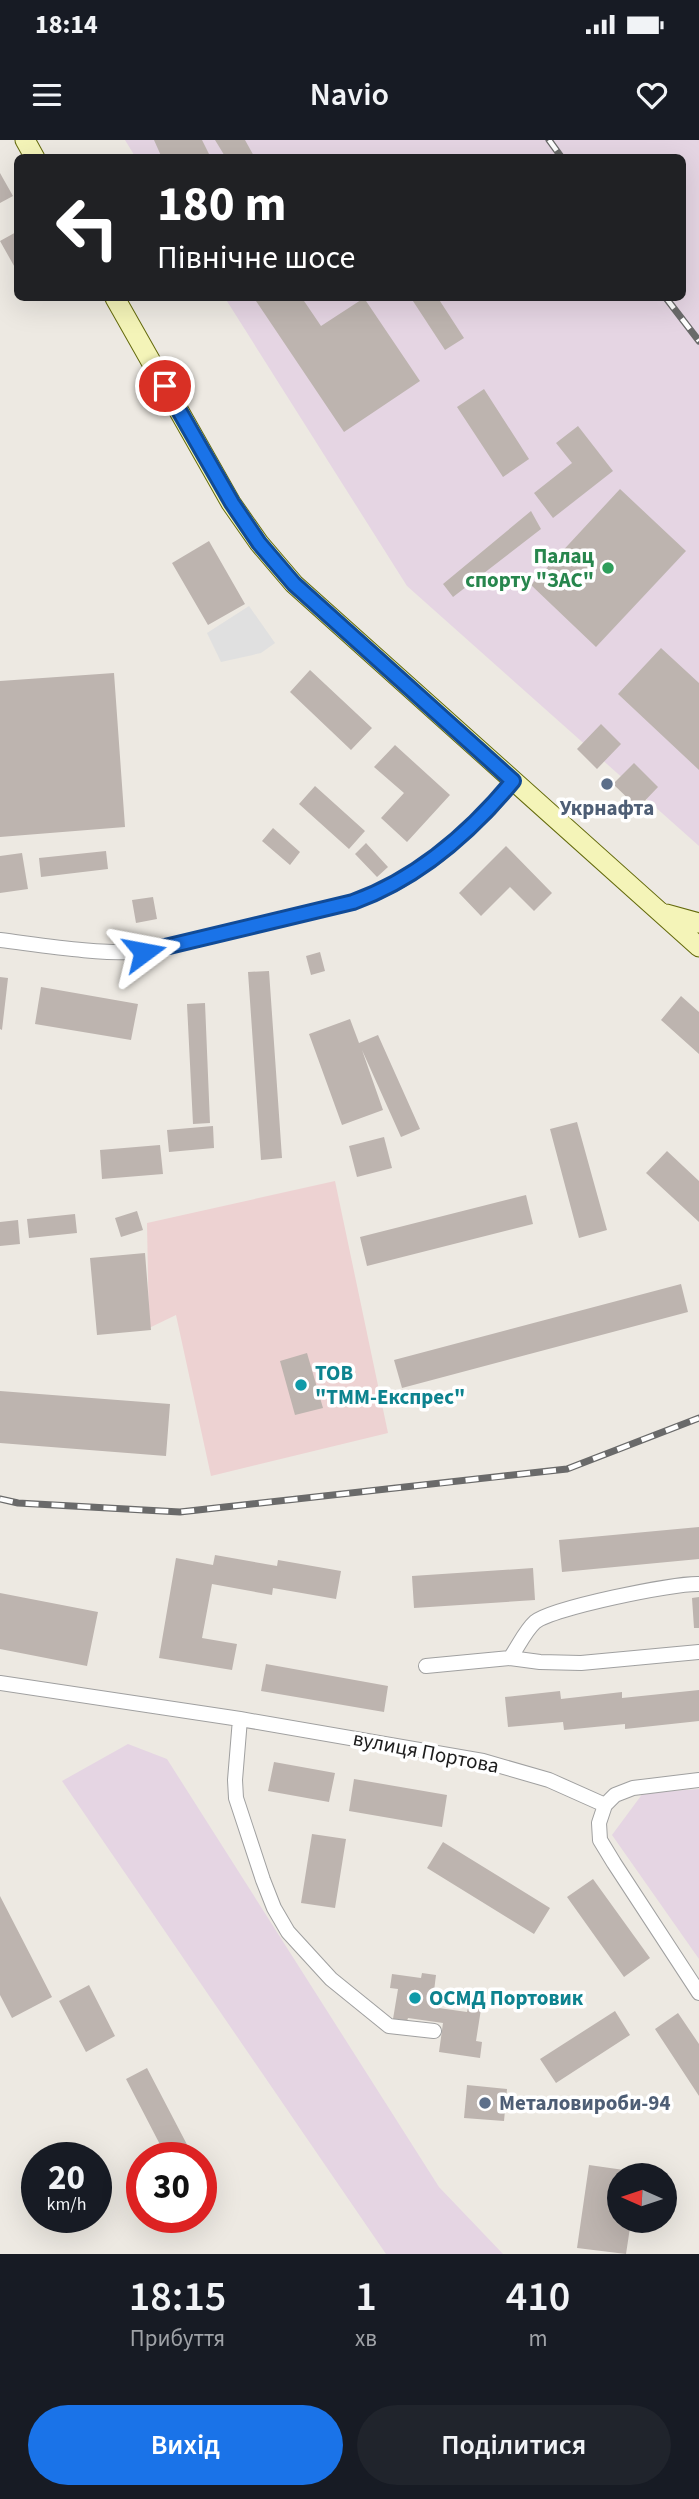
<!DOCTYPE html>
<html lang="uk">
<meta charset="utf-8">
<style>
body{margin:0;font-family:"Source Sans 3",sans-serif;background:#20242c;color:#f1f3f6;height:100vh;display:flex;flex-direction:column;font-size:26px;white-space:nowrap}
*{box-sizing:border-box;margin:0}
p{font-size:23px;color:#9ea1a6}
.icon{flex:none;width:38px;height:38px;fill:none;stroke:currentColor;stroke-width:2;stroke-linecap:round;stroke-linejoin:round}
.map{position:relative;height:2114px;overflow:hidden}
.panel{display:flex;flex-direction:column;background:#171b24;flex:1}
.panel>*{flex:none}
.hud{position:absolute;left:14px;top:14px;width:672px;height:147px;border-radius:10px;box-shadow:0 7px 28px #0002;background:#202124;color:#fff;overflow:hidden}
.needle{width:46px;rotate:273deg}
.buttons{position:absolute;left:607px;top:2023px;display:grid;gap:14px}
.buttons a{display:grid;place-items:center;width:70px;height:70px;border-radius:50%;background:#171b24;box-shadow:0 7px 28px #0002;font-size:35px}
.speed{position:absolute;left:21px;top:2002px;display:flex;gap:14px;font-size:35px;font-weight:700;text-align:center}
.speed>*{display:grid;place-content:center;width:91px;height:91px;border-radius:50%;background:#171b24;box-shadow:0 7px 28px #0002;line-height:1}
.speed small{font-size:18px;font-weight:400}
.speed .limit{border:10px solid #d22;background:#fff;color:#111}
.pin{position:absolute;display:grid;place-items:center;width:60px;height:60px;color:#fff;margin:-30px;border:4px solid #fff;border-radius:50%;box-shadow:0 2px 7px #0007}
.me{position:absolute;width:77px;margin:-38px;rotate:77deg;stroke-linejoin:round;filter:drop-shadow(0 0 5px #0008)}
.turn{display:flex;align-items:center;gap:24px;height:147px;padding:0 28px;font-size:32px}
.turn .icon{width:91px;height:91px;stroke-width:2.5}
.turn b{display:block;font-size:49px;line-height:60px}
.eta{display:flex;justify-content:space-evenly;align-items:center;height:119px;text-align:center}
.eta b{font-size:42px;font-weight:600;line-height:49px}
.primary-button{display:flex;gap:14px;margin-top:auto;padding:14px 28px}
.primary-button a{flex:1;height:80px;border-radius:42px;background:#1a73e8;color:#fff;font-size:28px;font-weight:600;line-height:80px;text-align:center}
.primary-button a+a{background:#20242c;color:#f1f3f6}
.status{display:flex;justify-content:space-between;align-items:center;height:49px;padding:0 35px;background:#171b24;direction:ltr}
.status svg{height:19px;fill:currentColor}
header{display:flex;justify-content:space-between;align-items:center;height:91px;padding:0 28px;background:#171b24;font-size:32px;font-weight:600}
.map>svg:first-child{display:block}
.commercial{fill:#edd2d2}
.industrial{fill:#e5d5e3}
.parking{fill:#e0e0e0}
.building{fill:#bdb4af}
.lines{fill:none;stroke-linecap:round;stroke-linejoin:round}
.street-casing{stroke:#a0a0a0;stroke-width:16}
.secondary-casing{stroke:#646a0c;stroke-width:21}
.street{stroke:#fff;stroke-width:14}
.secondary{stroke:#f4f4b8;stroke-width:19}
.rail-casing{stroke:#6a6a6a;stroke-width:7}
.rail{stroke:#fff;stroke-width:4.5;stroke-dasharray:13;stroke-linecap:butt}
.route-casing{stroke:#114b97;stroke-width:18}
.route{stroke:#1a73e8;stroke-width:12}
.leisure-dot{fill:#2e9e5b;stroke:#fff;stroke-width:2.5}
.service-dot{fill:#5c6f8a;stroke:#fff;stroke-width:2.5}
.culture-dot{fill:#0f9aa8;stroke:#fff;stroke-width:2.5}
.labels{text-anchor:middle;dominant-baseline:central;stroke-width:7;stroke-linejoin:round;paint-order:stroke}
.leisure-label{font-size:21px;font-weight:bold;fill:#27864d;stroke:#fff;text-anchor:end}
.service-label{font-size:21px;font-weight:bold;fill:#4e5e75;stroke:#fff}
.culture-label{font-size:21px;font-weight:bold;fill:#0d838f;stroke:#fff;text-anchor:start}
.street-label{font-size:21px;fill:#1c1c1c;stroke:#fff}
</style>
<div class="status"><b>18:14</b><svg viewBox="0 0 49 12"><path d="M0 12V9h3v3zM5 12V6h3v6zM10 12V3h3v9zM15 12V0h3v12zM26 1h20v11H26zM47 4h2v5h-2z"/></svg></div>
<header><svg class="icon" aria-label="menu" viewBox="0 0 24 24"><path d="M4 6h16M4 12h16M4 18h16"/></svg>Navio<svg class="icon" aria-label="heart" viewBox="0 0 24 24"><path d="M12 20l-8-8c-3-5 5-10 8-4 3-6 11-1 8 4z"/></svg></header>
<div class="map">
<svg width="699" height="2114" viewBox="0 0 699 2114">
<rect width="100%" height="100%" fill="#ede9e2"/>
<path class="commercial" d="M 335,1041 L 388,1293 L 211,1336 L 176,1175 L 149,1188 L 147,1083 Z"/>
<path class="industrial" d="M 125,0 L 699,0 L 699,706 L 407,446 L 225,158 L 682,158 L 682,18 L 136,18 Z
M 128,1604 L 167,1619 L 439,2047 L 503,2114 L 386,2114 L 62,1641 Z
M 699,1649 L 699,1819 L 612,1695 L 643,1653 Z"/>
<path class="parking" d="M 249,466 L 275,503 L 261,513 L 221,522 L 207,493 Z"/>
<path class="building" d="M 154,0 L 202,0 L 211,18 L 162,18 Z
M 215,0 L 245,0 L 255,18 L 226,18 Z
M 0,33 L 13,56 L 0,63 Z
M 18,91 L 18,133 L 0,101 Z
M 254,158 L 302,158 L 321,186 L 364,158 L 420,241 L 344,292 Z
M 411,158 L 438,158 L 464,198 L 445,210 Z
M 484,249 L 529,319 L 503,337 L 457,267 Z
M 578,286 L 613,331 L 553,378 L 534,353 L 572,323 L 556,303 Z
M 620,349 L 686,411 L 596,507 L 531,445 Z
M 531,371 L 541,389 L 453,457 L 443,444 Z
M 209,401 L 245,464 L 208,485 L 172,423 Z
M 661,508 L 699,543 L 699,630 L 618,554 Z
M 310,530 L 372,588 L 351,610 L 290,552 Z
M 114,533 L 125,687 L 0,697 L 0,541 Z
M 601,584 L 621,604 L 597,629 L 577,609 Z
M 395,605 L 450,655 L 407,702 L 381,678 L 404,653 L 374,627 Z
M 634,623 L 658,647 L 638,668 L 613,644 Z
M 315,646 L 365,691 L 349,709 L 299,664 Z
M 273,688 L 300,712 L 290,725 L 262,701 Z
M 366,703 L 388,727 L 377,737 L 355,714 Z
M 506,706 L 552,753 L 534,771 L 510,747 L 481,776 L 459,753 Z
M 106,711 L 108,729 L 41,737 L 39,718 Z
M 22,713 L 28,749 L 0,753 L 0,716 Z
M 153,757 L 157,779 L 136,783 L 132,760 Z
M 320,812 L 325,831 L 311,835 L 306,816 Z
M 269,831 L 282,1018 L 261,1020 L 248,832 Z
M 0,837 L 8,838 L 2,890 L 0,889 Z
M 41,847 L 138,864 L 131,900 L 35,884 Z
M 681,856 L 699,872 L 699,914 L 661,880 Z
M 205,863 L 210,983 L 193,984 L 187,864 Z
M 350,879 L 359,903 L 378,895 L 420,989 L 401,997 L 362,910 L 383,970 L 342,985 L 309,894 Z
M 577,982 L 607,1090 L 579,1098 L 550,989 Z
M 213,986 L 214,1008 L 169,1012 L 167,990 Z
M 384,997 L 392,1028 L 357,1037 L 349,1006 Z
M 160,1005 L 163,1034 L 102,1039 L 100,1010 Z
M 667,1011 L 699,1041 L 699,1082 L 646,1033 Z
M 526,1055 L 533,1084 L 367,1126 L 360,1097 Z
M 137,1071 L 143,1090 L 121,1097 L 115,1078 Z
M 75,1074 L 77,1093 L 29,1098 L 27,1079 Z
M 18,1080 L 20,1104 L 0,1106 L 0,1082 Z
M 145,1113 L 151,1190 L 97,1195 L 90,1118 Z
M 681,1144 L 688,1172 L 402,1248 L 394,1220 Z
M 307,1213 L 323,1268 L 295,1275 L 280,1221 Z
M 0,1251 L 170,1264 L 166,1316 L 0,1303 Z
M 699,1387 L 699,1419 L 562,1432 L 559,1400 Z
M 215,1415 L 277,1426 L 278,1420 L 341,1431 L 336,1459 L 273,1448 L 272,1455 L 212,1444 L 202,1498 L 237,1504 L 232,1530 L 159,1518 L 176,1418 L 213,1425 Z
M 533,1428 L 535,1460 L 414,1468 L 412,1436 Z
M 0,1453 L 98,1472 L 87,1526 L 0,1509 Z
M 699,1457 L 699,1488 L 694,1488 L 692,1458 Z
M 266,1524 L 388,1546 L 384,1572 L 261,1551 Z
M 699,1550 L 699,1581 L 625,1589 L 625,1584 L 564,1590 L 563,1582 L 508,1587 L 505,1557 L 560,1551 L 561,1559 L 622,1552 L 622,1558 Z
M 274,1622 L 335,1633 L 329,1662 L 268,1651 Z
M 354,1639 L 447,1655 L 442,1687 L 349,1671 Z
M 312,1694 L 346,1699 L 335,1768 L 301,1763 Z
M 443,1702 L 550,1768 L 534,1794 L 427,1728 Z
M 593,1739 L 650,1818 L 624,1837 L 567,1757 Z
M 0,1756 L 52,1857 L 12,1878 L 0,1855 Z
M 422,1833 L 436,1835 L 432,1867 L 467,1872 L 468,1867 L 481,1869 L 476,1901 L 482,1902 L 480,1918 L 439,1912 L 443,1883 L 408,1878 L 407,1881 L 393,1879 L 398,1849 L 390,1848 L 392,1834 L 421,1838 Z
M 89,1845 L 115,1896 L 86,1912 L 59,1861 Z
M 615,1871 L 630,1895 L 556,1943 L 540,1919 Z
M 678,1873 L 699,1904 L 699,1956 L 655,1889 Z
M 147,1928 L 194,2018 L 167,2018 L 126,1939 Z
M 467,1945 L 507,1949 L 504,1981 L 464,1978 Z
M 589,2025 L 638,2032 L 638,2035 L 620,2035 L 620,2081 L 631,2081 L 626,2114 L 577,2108 Z"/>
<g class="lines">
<g class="street-casing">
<path id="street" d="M 0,800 C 48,806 96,814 144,812 L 353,762 L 379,752 L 400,741 L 439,715 L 490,669 L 513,641
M 510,1518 C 518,1507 525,1491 535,1482 C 552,1468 674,1443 699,1444
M 426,1526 L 510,1518 L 540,1522 L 581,1523 L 699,1512
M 0,1543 L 240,1579 L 483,1621 L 549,1640 L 605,1665
M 240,1579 L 235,1640 L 236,1658 L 263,1740 L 274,1768 L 288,1792 L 331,1839 L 389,1886 L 434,1891
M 699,1640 L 633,1648 L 615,1655 L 605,1665 L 599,1683 L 600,1700 L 614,1723 L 699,1853"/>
</g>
<g class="secondary-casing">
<path id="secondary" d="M 25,0 L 35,18
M 115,158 L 231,363 L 259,403 L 294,444 L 699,807
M 666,774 L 699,783"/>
</g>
<use href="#street" class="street"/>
<use href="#secondary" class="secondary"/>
<g class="rail-casing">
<path id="rail" d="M 549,0 L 562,18
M 666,158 L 699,201
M 0,1359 L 18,1363 L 180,1372 L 567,1329 L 699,1278"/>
</g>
<use href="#rail" class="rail"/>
</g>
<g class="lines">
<g class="route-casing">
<path id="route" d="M 144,812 L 353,762 C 417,739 470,693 513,641 L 294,444 L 259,403 L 232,363 L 165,246"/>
</g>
<use href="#route" class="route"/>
</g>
<circle class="leisure-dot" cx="608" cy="428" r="7"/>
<g class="service-dot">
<circle cx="607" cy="644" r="7"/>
<circle cx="485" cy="1963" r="7"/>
</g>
<g class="culture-dot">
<circle cx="301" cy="1245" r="7"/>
<circle cx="415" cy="1858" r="7"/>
</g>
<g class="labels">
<g class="leisure-label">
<text x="594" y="416">Палац<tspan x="594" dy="24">спорту "ЗАС"</tspan></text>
</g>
<g class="service-label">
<text x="607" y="668">Укрнафта</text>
<text x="499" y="1963" text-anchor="start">Металовироби-94</text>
</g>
<g class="culture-label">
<text x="315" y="1233">ТОВ<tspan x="315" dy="24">"ТММ-Експрес"</tspan></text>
<text x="429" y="1858">ОСМД Портовик</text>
</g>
<g class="street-label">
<text transform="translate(426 1612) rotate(11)">вулиця Портова</text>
</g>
</g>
</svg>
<div class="buttons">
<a><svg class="needle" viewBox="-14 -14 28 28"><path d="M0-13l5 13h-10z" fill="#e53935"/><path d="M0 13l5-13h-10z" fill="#9ea1a6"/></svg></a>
</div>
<div class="speed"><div>20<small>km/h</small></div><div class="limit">30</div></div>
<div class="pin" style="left:165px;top:246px;background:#d93025"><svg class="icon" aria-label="arrive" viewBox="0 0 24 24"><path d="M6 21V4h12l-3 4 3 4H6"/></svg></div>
<svg class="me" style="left:144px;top:812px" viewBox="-20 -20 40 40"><path d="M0-17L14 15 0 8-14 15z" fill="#1a73e8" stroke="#fff" stroke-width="4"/></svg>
<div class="hud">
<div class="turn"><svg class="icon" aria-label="left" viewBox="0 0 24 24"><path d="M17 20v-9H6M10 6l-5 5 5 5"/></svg><div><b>180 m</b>Північне шосе</div></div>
</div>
</div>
<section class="panel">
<div class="eta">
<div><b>18:15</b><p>Прибуття</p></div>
<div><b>1</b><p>хв</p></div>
<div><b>410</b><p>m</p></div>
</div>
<div class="primary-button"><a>Вихід</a><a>Поділитися</a></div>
</section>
